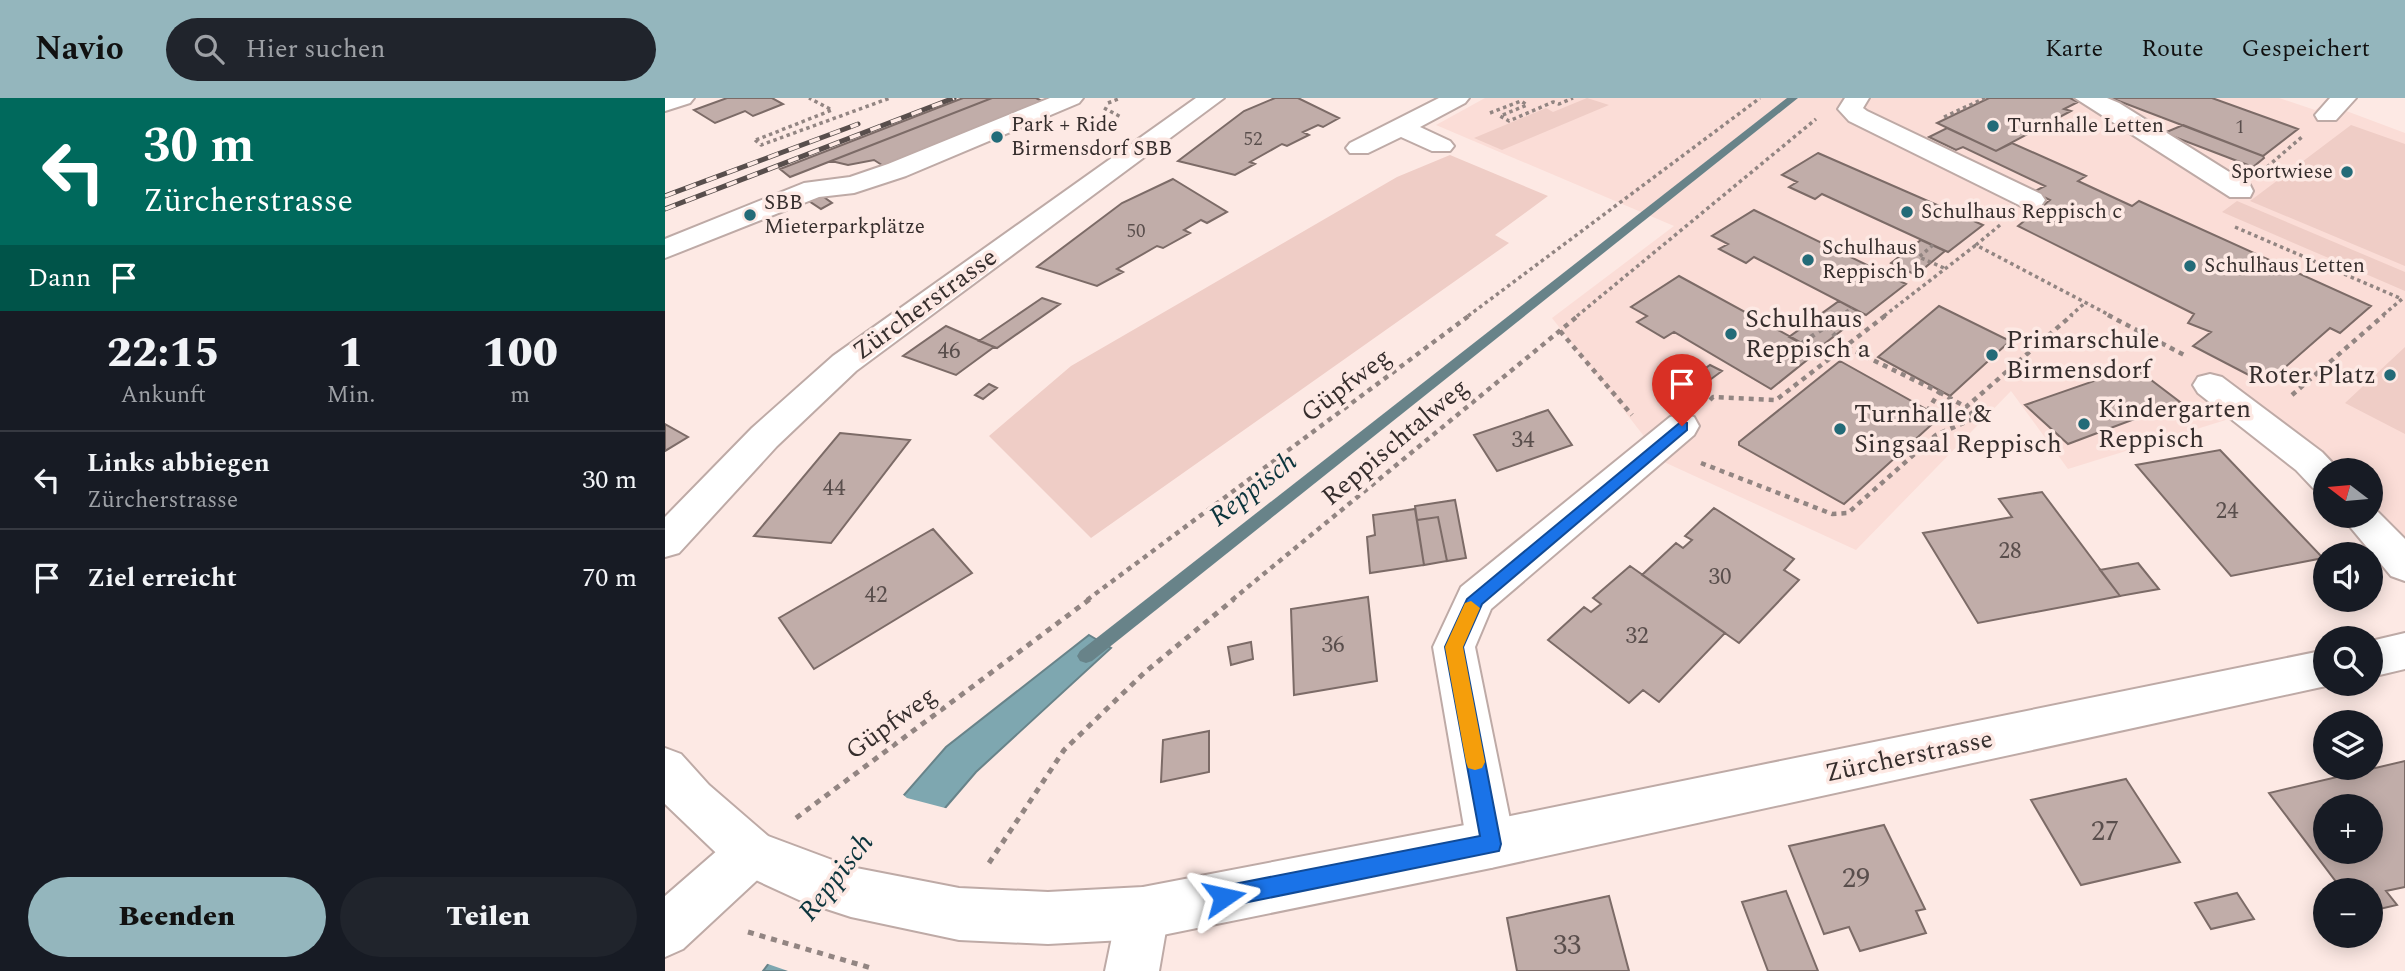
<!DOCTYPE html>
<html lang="de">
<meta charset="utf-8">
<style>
body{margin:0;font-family:Spectral,serif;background:#20242c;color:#f1f3f6;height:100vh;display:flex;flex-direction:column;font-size:26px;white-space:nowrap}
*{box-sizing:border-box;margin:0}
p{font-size:23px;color:#9ea1a6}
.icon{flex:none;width:38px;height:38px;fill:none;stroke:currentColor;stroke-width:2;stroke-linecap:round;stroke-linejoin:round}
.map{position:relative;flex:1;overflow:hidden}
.side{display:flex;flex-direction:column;background:#171b24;width:665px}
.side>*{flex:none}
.top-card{background:#00695c;color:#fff;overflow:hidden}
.needle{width:46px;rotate:286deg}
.buttons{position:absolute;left:1648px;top:360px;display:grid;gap:14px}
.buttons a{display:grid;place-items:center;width:70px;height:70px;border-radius:50%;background:#171b24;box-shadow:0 4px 18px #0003;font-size:35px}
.pin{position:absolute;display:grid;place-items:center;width:60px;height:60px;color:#fff;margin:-72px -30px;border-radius:50% 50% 50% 0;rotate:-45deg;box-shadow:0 0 7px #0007}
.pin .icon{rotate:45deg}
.me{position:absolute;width:77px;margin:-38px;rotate:79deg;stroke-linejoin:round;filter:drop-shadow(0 0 5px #0008)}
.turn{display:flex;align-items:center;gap:24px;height:147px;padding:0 28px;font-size:32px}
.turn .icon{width:91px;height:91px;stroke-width:2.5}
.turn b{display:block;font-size:49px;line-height:60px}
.then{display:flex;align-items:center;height:66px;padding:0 28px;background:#0003;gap:14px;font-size:26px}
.eta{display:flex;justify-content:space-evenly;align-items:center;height:119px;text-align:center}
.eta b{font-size:42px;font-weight:800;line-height:49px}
.button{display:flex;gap:14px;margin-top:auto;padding:14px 28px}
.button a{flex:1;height:80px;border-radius:42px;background:#94b6bd;color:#111;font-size:28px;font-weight:800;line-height:80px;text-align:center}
.button a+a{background:#20242c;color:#f1f3f6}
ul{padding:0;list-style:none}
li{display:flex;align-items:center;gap:21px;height:98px;padding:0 28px;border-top:2px solid #363941}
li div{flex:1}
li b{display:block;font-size:26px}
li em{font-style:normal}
header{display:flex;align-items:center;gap:42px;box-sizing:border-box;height:98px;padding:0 35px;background:#94b6bd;color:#111}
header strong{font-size:33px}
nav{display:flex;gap:38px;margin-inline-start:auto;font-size:24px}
.search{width:490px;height:63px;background:#20242c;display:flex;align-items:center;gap:18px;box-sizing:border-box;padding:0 24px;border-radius:38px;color:#9ea1a6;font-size:26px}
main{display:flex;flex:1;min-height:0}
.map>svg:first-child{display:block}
.built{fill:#fbddd7}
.green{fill:#efcdc6}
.water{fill:#7ea7b0;stroke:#688389;stroke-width:2}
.pier{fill:#fde9e4}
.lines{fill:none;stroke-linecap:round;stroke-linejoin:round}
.stream{fill:#688389;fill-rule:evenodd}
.building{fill:#c1ada9;stroke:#7c6b67;stroke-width:2;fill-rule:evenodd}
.minor-casing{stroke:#beaaa6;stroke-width:4}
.major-casing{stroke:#beaaa6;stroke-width:4}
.path-far2{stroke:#928582;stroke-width:3.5;stroke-dasharray:3.5 3.5;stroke-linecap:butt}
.path-far1{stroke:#928582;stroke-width:4.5;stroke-dasharray:5 5;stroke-linecap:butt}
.path{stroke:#928582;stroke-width:5;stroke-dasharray:6 6;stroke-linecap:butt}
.minor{fill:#fff;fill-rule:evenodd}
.major{fill:#fff;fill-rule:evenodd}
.rail-casing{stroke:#584e4c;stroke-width:5}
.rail{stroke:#fde9e4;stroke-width:3.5;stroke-dasharray:11;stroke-linecap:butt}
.route{fill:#1a73e8;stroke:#114b97;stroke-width:2}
.slow{fill:#f59e0b}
.poi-dot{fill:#236b78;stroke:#fde9e4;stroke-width:2.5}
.labels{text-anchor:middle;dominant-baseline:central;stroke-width:7;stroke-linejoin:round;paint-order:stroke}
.far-number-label{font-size:19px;fill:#594e4c}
.far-poi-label{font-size:21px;fill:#362e2d;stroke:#fde9e4;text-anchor:start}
.number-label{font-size:23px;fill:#594e4c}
.street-label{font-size:26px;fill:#362e2d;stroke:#fde9e4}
.poi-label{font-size:26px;fill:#362e2d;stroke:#fde9e4;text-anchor:start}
.water-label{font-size:28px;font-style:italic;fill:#0c353d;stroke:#fde9e4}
.near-number-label{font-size:28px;fill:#594e4c}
</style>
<header>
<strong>Navio</strong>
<div class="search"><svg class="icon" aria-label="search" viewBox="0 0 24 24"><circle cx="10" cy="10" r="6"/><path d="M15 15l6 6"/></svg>Hier suchen</div>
<nav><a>Karte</a><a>Route</a><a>Gespeichert</a></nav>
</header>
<main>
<section class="side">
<div class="top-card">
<div class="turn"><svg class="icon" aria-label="left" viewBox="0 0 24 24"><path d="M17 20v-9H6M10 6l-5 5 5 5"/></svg><div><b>30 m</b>Zürcherstrasse</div></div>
<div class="then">Dann<svg class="icon" aria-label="arrive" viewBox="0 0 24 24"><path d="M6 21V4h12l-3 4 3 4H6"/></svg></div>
</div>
<div class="eta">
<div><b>22:15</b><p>Ankunft</p></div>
<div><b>1</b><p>Min.</p></div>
<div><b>100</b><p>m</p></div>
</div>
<ul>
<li><svg class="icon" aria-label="left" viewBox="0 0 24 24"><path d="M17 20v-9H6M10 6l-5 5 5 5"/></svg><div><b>Links abbiegen</b><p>Zürcherstrasse</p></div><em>30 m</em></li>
<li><svg class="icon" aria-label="arrive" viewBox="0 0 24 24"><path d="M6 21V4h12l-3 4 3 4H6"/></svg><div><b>Ziel erreicht</b></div><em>70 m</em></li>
</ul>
<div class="button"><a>Beenden</a><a>Teilen</a></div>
</section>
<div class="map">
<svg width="1740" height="873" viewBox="0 0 1740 873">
<rect width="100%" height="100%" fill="#fde9e4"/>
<path class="built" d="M 820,0 L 1614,0 L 1650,12 L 1660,5 L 1740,35 L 1740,442 L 1706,408 L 1706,373 L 1671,373 L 1596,311 L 1403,371 L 1346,293 L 1191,452 L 999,364 L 887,220 L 1009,128 L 771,27 Z"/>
<path class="green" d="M 922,0 L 944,7 L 837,52 L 809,40 L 881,10 L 888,14 Z
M 1686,27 L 1740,46 L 1740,168 L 1585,103 Z
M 785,57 L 883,98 L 830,137 L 844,145 L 426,440 L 324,338 L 406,268 L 732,79 Z
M 1572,103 L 1740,174 L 1740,193 L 1557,114 Z
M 1740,249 L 1740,336 L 1680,305 Z"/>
<path class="water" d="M 424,537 L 446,550 L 311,674 L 268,724 L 157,873 L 98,873 L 177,768 L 281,649 Z"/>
<path class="pier" d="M 236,695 L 242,700 L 284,711 L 161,873 L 123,873 L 100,865 L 174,766 Z"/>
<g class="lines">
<path class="stream" d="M 1122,0 L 1133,0 L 427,563 L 421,565 L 415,563 L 412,558 L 415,553 Z"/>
</g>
<path class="building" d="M 62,0 L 107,0 L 118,6 L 88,18 L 80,13 L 50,25 L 29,12 Z
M 298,0 L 327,0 L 125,79 L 115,71 Z
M 327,0 L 371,0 L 379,4 L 220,69 L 209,62 L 183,67 L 166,63 Z
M 610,0 L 633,0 L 674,20 L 658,29 L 653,27 L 638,34 L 644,37 L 622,48 L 617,46 L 585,64 L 590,66 L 570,77 L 513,63 L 579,13 Z
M 1324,0 L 1405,0 L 1413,4 L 1399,11 L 1406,13 L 1331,53 L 1272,25 Z
M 1446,0 L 1547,0 L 1633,31 L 1598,58 Z
M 1518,27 L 1598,58 L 1599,60 L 1588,69 L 1499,35 Z
M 1282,30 L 1331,53 L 1347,45 L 1421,78 L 1413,83 L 1467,108 L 1474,103 L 1706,208 L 1675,235 L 1665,230 L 1601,286 L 1528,248 L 1546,234 L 1523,225 L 1529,216 L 1353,128 L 1385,102 L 1368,94 L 1380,88 L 1298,49 L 1291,52 L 1264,39 Z
M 1153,55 L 1318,127 L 1283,154 L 1157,96 L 1150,101 L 1124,89 L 1132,84 L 1117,77 Z
M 508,81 L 562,114 L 542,125 L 536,122 L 519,132 L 525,135 L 498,150 L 492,148 L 452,171 L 458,174 L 432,188 L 372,169 L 457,105 Z
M 156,97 L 167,105 L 156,111 L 144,103 Z
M 1089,112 L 1241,186 L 1201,217 L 1089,159 L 1081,165 L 1054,151 L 1063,146 L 1047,138 Z
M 1256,142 L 1280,153 L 1251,177 L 1226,165 Z
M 1014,178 L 1137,245 L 1152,254 L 1106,291 L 1009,234 L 999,240 L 972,224 L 982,218 L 966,209 Z
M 377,200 L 395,206 L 332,250 L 314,243 Z
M 1174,203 L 1198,216 L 1150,253 L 1124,239 Z
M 1274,208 L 1345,243 L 1285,298 L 1213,259 Z
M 281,228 L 329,249 L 291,277 L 238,258 Z
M 1175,263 L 1275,319 L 1179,406 L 1074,347 L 1074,344 Z
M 1045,267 L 1057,273 L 1012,306 L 1001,298 Z
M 1469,269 L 1515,304 L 1403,346 L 1360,307 Z
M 324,286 L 332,290 L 318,301 L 310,297 Z
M 883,312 L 907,347 L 832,373 L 809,337 Z
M 0,326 L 23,339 L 0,353 Z
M 175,335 L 245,342 L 166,445 L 89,438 Z
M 1555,352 L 1658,460 L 1566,478 L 1471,367 Z
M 1377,394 L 1455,498 L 1313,525 L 1258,435 L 1347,419 L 1334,401 Z
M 790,402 L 801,460 L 782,463 L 773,419 L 752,422 L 750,408 Z
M 1049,410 L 1129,461 L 1119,472 L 1134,482 L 1074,545 L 977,477 L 1011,445 L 1018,450 L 1027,442 L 1020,438 Z
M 750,411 L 759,467 L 705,475 L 702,439 L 710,437 L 708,417 Z
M 773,419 L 782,463 L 759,467 L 752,422 Z
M 268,431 L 307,475 L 149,571 L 114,520 Z
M 1473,465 L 1494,491 L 1455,498 L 1435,472 Z
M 965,468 L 1060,535 L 994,604 L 978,592 L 964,605 L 883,542 L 919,509 L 926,514 L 936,506 L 928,500 Z
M 703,499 L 712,583 L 629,597 L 626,511 Z
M 586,544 L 588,561 L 566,567 L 563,549 Z
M 544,633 L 544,674 L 496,684 L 498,642 Z
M 1740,663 L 1740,789 L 1721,793 L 1732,807 L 1706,813 L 1706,793 L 1678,793 L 1604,695 ZM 1661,709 L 1706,709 L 1706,754 L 1661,754 Z
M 1461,681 L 1515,764 L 1416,787 L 1366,702 Z
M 1219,727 L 1260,811 L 1251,813 L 1261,835 L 1195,853 L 1184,829 L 1159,836 L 1124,748 Z
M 1121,793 L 1153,873 L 1103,873 L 1077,804 Z
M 1572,795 L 1589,821 L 1546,831 L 1530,805 Z
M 944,798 L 964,873 L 852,873 L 842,820 Z"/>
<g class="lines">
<g class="minor-casing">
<path id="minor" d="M 0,0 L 29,0 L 25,5 L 0,13 Z
M 385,0 L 418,0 L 414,5 L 241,78 L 189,95 L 154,99 L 0,160 L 0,141 L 139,85 L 185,79 L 223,66 Z
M 531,0 L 559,0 L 191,273 L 112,348 L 14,455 L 0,459 L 0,419 L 87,330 L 168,258 Z
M 774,0 L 804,0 L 800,5 L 755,29 L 785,43 L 789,48 L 785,53 L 767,53 L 736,39 L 703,55 L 685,55 L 681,50 L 685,45 Z
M 1180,0 L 1204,0 L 1198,10 L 1202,13 L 1376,96 L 1380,102 L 1376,108 L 1356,108 L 1184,23 L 1173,11 Z
M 1410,0 L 1442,0 L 1454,5 L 1585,87 L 1588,93 L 1585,99 L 1565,99 Z
M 1665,0 L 1691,0 L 1671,22 L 1653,22 L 1650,17 Z
M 1545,276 L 1557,279 L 1657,354 L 1675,373 L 1661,373 L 1661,394 L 1648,390 L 1631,372 L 1533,295 L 1528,287 L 1533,279 Z
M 1017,316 L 1029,319 L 1034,328 L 1029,337 L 826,511 L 810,549 L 850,746 L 843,763 L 826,770 L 809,763 L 802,746 L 768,549 L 796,489 L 1005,319 Z
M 1706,407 L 1740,441 L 1740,483 L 1726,478 L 1676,418 L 1706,418 Z
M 86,731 L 103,738 L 111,755 L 103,772 L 18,851 L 0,859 L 0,798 L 69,738 Z
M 478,789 L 496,797 L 504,815 L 494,873 L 440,873 L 452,815 L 460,797 Z"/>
</g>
<g class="major-casing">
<path id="major" d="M 1740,535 L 1740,571 L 1706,579 L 1706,543 Z
M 1661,552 L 1661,586 L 1667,586 L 1661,588 L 826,770 L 478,841 L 383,846 L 294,842 L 186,819 L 134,802 L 69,772 L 0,706 L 0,650 L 16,656 L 44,687 L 103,738 L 186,769 L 294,790 L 383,794 L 478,789 L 826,722 Z"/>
</g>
<path class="path-far2" d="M 443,5 L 456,0
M 439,10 L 456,19
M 825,15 L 856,3 L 862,7 L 835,18 L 844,23 L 888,4 L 894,6 L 908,0
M 1279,19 L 1320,0
M 90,42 L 96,47 L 225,0
M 91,42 L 167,12 L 144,0
M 1602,69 L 1638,38
M 1335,127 L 1311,147 L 1446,218
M 1570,129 L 1737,201 L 1717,218
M 1268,147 L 1254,159 L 1279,170
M 803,218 L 1095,0
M 912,218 L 1151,21
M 1175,218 L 1187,210
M 1219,218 L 1311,147
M 1405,218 L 1421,204"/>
<path class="path-far1" d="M 1443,217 L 1521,258
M 1161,228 L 1181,249 L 1274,294 L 1263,312
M 895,233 L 967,317
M 1137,245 L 1178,217
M 1274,294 L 1301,309 L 1407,217
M 1627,297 L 1719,217
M 1045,302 L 1048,299 L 1111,302 L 1221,217
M 1036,365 L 1167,416 L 1183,415 L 1271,337 L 1310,320 L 1301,309
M 422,502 L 805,217
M 567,502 L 914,217"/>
<path class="path" d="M 131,720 L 425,501
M 324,765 L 399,652 L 479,575 L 569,501
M 83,834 L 206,870 L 205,873"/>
<use href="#minor" class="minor"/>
<use href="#major" class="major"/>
<g class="rail-casing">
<path id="rail" d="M 0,98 L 193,26
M 0,111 L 289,0"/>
</g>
<use href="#rail" class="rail"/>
</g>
<path class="route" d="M 1017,323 L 1022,325 L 1022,332 L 817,506 L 798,549 L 836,746 L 834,753 L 559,809 L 551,806 L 548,799 L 551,791 L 559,788 L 815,738 L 780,549 L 802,501 Z"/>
<path class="slow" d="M 806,503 L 815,510 L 798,549 L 820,664 L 817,670 L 810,672 L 803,670 L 801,664 L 780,549 L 800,505 Z"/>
<g class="poi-dot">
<circle cx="1328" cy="28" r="7"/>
<circle cx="332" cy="39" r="7"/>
<circle cx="1682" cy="74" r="7"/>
<circle cx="1242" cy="114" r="7"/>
<circle cx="85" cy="117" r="7"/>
<circle cx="1143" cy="162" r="7"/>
<circle cx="1525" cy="168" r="7"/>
<circle cx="1066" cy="236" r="7"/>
<circle cx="1327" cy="257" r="7"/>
<circle cx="1725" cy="277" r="7"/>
<circle cx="1419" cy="326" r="7"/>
<circle cx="1175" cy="331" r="7"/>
</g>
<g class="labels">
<g class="far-number-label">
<text x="1575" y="29">1</text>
<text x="588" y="41">52</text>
<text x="471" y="133">50</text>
</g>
<g class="far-poi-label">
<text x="346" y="27">Park + Ride<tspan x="346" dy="24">Birmensdorf SBB</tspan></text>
<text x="1342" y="28">Turnhalle Letten</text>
<text x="1668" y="74" text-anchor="end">Sportwiese</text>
<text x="99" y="105">SBB<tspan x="99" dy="24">Mieterparkplätze</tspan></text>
<text x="1256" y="114">Schulhaus Reppisch c</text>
<text x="1157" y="150">Schulhaus<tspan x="1157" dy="24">Reppisch b</tspan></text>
<text x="1539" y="168">Schulhaus Letten</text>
</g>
<g class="number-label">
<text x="284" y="253">46</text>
<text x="858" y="342">34</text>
<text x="169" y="390">44</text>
<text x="1562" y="413">24</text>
<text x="1345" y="453">28</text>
<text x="1055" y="479">30</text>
<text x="211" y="497">42</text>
<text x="972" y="538">32</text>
<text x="668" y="547">36</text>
</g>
<g class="street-label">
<text transform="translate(260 206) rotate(-36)">Zürcherstrasse</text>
<text transform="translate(681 287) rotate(-37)">Güpfweg</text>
<text transform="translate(730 344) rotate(-40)">Reppischtalweg</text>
<text transform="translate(226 625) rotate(-36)">Güpfweg</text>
<text transform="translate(1244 658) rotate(-12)">Zürcherstrasse</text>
</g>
<g class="poi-label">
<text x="1080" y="221">Schulhaus<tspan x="1080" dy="30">Reppisch a</tspan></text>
<text x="1341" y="242">Primarschule<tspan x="1341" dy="30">Birmensdorf</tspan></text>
<text x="1711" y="277" text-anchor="end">Roter Platz</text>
<text x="1433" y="311">Kindergarten<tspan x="1433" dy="30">Reppisch</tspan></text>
<text x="1189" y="316">Turnhalle &amp;<tspan x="1189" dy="30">Singsaal Reppisch</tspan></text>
</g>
<g class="water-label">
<text transform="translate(588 391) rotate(-38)">Reppisch</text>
<text transform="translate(171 779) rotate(-52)">Reppisch</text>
</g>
<g class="near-number-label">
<text x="1440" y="733">27</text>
<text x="1191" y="780">29</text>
<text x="902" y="847">33</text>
</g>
</g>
</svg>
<div class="buttons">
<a><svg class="needle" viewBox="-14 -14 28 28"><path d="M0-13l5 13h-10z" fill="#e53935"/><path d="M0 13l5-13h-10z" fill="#9ea1a6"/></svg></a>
<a><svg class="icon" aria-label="sound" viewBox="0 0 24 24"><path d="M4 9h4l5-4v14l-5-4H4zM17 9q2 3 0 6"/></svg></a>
<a><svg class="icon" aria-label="search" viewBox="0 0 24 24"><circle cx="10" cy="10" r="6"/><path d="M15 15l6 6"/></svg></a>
<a><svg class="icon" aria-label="layers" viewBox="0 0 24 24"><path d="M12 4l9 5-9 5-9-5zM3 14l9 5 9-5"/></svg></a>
<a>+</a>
<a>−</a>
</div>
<div class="pin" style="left:1017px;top:328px;background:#d93025"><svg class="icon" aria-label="arrive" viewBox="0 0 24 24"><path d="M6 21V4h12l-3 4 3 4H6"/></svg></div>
<svg class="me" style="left:559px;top:799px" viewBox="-20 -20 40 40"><path d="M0-17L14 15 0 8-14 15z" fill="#1a73e8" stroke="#fff" stroke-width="4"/></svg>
</div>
</main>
